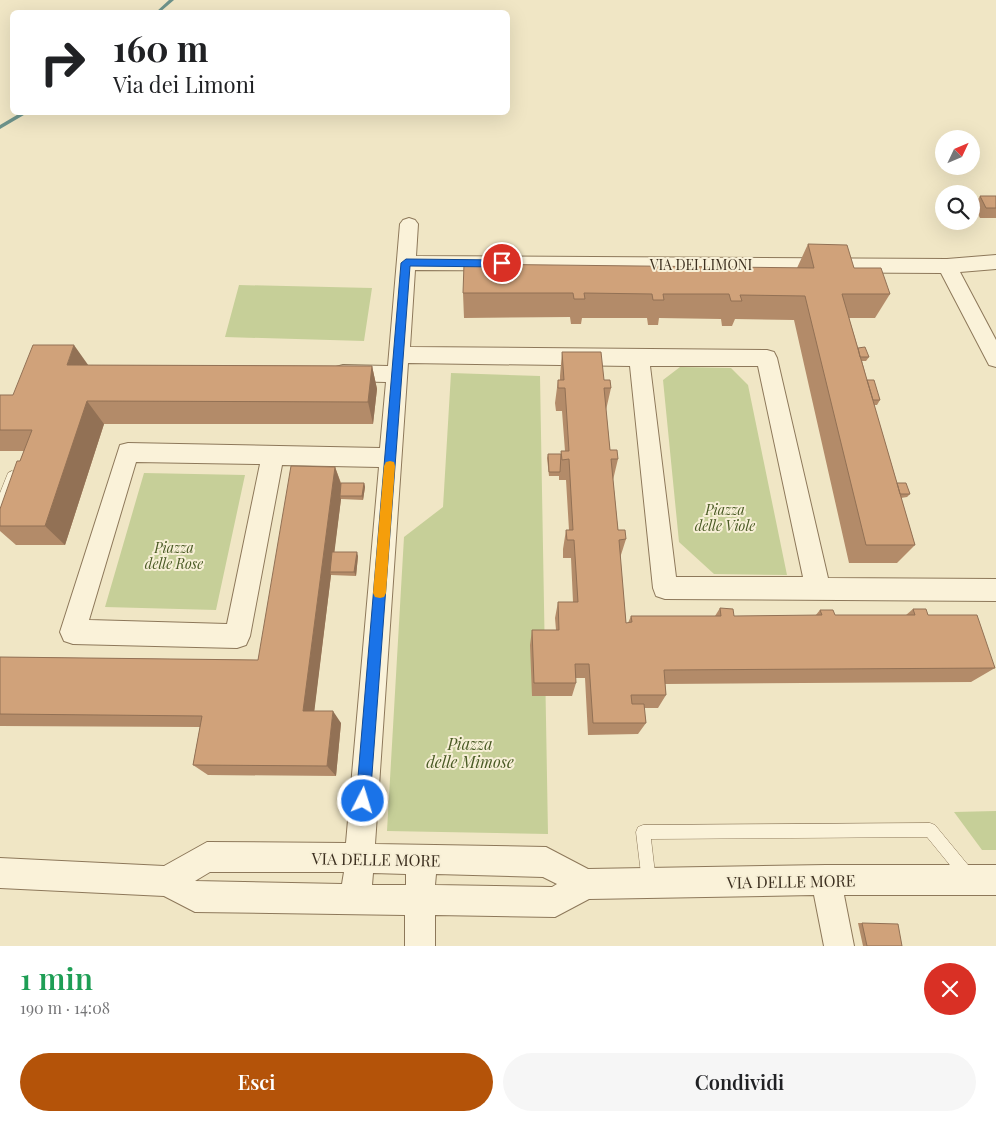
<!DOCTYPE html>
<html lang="it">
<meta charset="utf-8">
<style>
body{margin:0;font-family:"Playfair Display",serif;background:#f6f6f6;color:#202124;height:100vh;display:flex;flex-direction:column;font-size:19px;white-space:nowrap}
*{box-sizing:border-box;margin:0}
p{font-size:16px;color:#757577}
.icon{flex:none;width:28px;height:28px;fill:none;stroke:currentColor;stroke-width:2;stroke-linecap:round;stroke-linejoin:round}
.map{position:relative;height:946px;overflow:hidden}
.drawer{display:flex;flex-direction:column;background:#fff;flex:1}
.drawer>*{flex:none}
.hud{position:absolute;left:10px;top:10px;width:500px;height:105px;border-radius:8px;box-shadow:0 5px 20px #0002;background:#fff;color:#202124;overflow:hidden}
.needle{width:32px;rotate:46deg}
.tools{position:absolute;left:935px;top:130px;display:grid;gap:10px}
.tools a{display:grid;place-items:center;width:45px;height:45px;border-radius:50%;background:#fff;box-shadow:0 5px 20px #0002;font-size:25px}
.pin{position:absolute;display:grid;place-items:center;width:42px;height:42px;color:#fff;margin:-21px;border:2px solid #fff;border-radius:50%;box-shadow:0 1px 5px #0007}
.me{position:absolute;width:55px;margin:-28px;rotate:5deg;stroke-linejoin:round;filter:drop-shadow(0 0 4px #0008)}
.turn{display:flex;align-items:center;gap:18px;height:105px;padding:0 20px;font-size:22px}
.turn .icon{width:65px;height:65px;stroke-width:2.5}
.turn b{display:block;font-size:35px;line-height:42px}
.round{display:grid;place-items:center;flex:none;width:52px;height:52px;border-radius:26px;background:#f6f6f6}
.overview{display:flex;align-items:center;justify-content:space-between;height:85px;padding:0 20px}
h1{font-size:30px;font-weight:600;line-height:38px;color:#1e9e55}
.action{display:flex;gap:10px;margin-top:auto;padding:10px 20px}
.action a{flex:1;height:58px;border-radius:30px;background:#b45309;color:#fff;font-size:20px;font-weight:600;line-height:58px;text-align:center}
.action a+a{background:#f6f6f6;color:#202124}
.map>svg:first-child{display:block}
.green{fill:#c6cf98}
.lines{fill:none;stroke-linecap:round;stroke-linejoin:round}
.stream{fill:#6d938b;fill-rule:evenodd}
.lane-casing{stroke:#8d785a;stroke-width:1}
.street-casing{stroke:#8d785a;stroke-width:2}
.lane{fill:#faf2d9;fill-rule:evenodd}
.street{fill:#faf2d9;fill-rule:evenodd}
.wall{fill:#b38b69}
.shaded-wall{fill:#927155}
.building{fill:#d0a27a;stroke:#927155}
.route{fill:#1a73e8;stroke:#114b97}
.slow{fill:#f59e0b}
.labels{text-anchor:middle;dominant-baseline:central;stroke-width:4;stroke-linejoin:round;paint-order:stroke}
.street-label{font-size:14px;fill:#3c2f1f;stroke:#f7efd6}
.park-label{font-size:14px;font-style:italic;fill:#495a24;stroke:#f7efd6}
.near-park-label{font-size:16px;font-style:italic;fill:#495a24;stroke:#f7efd6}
.near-street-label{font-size:16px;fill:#3c2f1f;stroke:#f7efd6}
</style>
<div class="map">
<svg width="996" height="946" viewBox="0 0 996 946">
<rect width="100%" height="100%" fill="#f0e6c5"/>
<path class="green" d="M 239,285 L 372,288 L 364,341 L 225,337 Z
M 680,367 L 731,368 L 748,385 L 787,575 L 714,574 L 679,542 L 663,380 Z
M 451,373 L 540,376 L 548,834 L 387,831 L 404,537 L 443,507 Z
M 144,473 L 245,475 L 216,610 L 105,607 Z
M 996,811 L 996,850 L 982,850 L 954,812 Z"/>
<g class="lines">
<path class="stream" d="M 169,0 L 174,0 L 160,12 L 156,12 Z
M 22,112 L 29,112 L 0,129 L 0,125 Z"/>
<g class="lane-casing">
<path id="lane" d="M 12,471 L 16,473 L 18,476 L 4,512 L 0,513 L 0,493 L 8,473 Z
M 930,823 L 935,825 L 973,871 L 975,876 L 973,881 L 968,883 L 963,881 L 927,837 L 651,839 L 656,882 L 654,887 L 649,889 L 644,887 L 642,882 L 636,832 L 638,827 L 643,825 Z"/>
</g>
<g class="street-casing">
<path id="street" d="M 409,218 L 415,220 L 418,224 L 416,256 L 947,259 L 996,255 L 996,269 L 960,272 L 996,340 L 996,367 L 989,365 L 941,273 L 415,270 L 410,347 L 767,350 L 774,352 L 777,358 L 828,578 L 996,579 L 996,601 L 665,599 L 656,596 L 653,588 L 630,366 L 408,363 L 375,844 L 546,847 L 588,869 L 826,865 L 996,865 L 996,895 L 844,895 L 854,946 L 824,946 L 814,895 L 589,899 L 555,917 L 435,915 L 435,946 L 405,946 L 405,915 L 195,912 L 164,896 L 0,888 L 0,858 L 164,866 L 207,842 L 346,843 L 379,467 L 282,465 L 250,636 L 246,645 L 237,648 L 73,644 L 64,641 L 60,632 L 120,445 L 128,443 L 380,448 L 386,382 L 343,381 L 336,379 L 333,373 L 336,367 L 343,365 L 388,366 L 400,224 L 403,220 ZM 650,366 L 758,366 L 803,577 L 676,577 ZM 136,462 L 260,464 L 227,624 L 89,620 ZM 210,872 L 344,872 L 342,884 L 195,881 ZM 373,873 L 406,874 L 406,885 L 372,885 ZM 436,874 L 543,877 L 557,884 L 552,887 L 435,885 Z"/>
</g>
<use href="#lane" class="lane"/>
<use href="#street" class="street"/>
</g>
<path class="wall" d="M 980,196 L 996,196 L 996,218 L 980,218 L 974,206 Z
M 808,244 L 854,268 L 890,294 L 875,318 L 849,318 L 858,348 L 869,357 L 866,361 L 862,361 L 867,380 L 880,400 L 877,405 L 874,405 L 897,483 L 910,494 L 907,497 L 901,498 L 915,545 L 897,563 L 849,563 L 794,320 L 735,319 L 732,326 L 722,326 L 721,319 L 659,318 L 658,325 L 648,325 L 647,318 L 582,318 L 581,324 L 571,324 L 570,317 L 464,318 L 463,293 L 797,268 Z
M 562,352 L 604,380 L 611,388 L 606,410 L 610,450 L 618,459 L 613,480 L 618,530 L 626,539 L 620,558 L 626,623 L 628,623 L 631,616 L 715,616 L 720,608 L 734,616 L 815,616 L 820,610 L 835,615 L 906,615 L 913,609 L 928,615 L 995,668 L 971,682 L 665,684 L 666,695 L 658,708 L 644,708 L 646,723 L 638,734 L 588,735 L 585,678 L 575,678 L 576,683 L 572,696 L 532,696 L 530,645 L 532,630 L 556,630 L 555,618 L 558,602 L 573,602 L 571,558 L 563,558 L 563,549 L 566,530 L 569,530 L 566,480 L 559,480 L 559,476 L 549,476 L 547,458 L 548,454 L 561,454 L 561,451 L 565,451 L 562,411 L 556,411 L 555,403 L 558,380 L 560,380 L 560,376 Z
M 89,365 L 372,366 L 377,389 L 373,424 L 104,424 L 65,545 L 16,545 L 0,531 L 0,509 L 24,451 L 0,451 L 0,395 L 13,395 Z
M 335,467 L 341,483 L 364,483 L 365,487 L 363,500 L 341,499 L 334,552 L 358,556 L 356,576 L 331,575 L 314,711 L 341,723 L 336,776 L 208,775 L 193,765 L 200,727 L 0,726 L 0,657 L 258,660 Z
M 858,923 L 862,923 L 902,946 L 863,946 Z"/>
<path class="shaded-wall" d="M 74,345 L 91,369 L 67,365 Z
M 372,366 L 377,389 L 373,424 L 368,402 Z
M 87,401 L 104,424 L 65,545 L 45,526 Z
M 335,467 L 342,487 L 340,496 L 341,499 L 332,572 L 330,572 L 331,575 L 313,722 L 303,711 Z
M 364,483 L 365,487 L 363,500 L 362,496 Z
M 357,552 L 358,556 L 356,576 L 354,572 Z
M 333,711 L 341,723 L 336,776 L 327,766 Z"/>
<path class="building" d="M 980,196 L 996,196 L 996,208 L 986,208 Z
M 808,244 L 847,245 L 854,268 L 881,268 L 890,294 L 842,294 L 915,545 L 866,545 L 805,296 L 740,295 L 742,301 L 731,301 L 729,294 L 663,294 L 664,300 L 653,300 L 652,294 L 584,293 L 585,299 L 574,299 L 573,293 L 463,293 L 464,264 L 814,268 Z
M 33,345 L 74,345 L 67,365 L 372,366 L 368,402 L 87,401 L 45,526 L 0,526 L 0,509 L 17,461 L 20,461 L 32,430 L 0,430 L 0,395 L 13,395 Z
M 865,347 L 869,357 L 860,357 L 858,348 Z
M 562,352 L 601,352 L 604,380 L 610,380 L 611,388 L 604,388 L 610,450 L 617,450 L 618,459 L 611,459 L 618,530 L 625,530 L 626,539 L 619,540 L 626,623 L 632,622 L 631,616 L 721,616 L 720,608 L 733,609 L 734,616 L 822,615 L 820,610 L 833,610 L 835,615 L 915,615 L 913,609 L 926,609 L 928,615 L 977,615 L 995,668 L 664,670 L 666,695 L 631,695 L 632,704 L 644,704 L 646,723 L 593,723 L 589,664 L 575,664 L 576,683 L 534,683 L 532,630 L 559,630 L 558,602 L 578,602 L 574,540 L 567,540 L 566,530 L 573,530 L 569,459 L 562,460 L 561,451 L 569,451 L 565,388 L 558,388 L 558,380 L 564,380 Z
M 867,380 L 874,380 L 880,400 L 873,400 Z
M 548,454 L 561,454 L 560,472 L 549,472 Z
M 291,466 L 335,467 L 303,711 L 333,711 L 327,766 L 193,765 L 202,716 L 0,714 L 0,657 L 258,660 Z
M 341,483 L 364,483 L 362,496 L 340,496 Z
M 897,483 L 906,483 L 910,494 L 900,494 Z
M 332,552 L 357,552 L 354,572 L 330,572 Z
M 862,923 L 898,924 L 902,946 L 867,946 Z"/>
<path class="route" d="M 406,259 L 502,260 L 507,263 L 502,267 L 410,266 L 370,801 L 368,806 L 363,808 L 358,806 L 356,801 L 401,263 Z"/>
<path class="slow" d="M 390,461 L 394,462 L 395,466 L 386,593 L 384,597 L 380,598 L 375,597 L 373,593 L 384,466 L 386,462 Z"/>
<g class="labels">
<g class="street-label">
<text x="701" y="264">VIA DEI LIMONI</text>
</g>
<g class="park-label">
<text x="725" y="509">Piazza<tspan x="725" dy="16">delle Viole</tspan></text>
<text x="174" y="547">Piazza<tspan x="174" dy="16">delle Rose</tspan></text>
</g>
<g class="near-park-label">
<text x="470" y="743">Piazza<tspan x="470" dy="18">delle Mimose</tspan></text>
</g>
<g class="near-street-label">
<text transform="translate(376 859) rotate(1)">VIA DELLE MORE</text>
<text transform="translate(791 881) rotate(-1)">VIA DELLE MORE</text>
</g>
</g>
</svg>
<div class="tools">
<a><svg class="needle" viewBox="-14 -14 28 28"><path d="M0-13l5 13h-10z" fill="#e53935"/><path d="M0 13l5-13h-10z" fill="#757577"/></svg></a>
<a><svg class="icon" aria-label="search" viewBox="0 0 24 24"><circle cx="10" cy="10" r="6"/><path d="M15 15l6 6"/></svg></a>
</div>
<div class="pin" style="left:502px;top:263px;background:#d93025"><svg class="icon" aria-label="arrive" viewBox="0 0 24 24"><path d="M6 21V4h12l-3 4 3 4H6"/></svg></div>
<svg class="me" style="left:363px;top:801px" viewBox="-20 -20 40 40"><circle r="17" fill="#1a73e8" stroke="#fff" stroke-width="3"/><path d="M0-11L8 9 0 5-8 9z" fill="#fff"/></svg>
<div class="hud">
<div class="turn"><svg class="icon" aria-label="right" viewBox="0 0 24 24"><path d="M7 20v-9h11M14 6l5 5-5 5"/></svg><div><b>160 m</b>Via dei Limoni</div></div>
</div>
</div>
<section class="drawer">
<div class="overview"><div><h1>1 min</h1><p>190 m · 14:08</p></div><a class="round" style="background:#d93025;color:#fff"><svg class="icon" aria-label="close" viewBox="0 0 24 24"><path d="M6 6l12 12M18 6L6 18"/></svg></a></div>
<div class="action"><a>Esci</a><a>Condividi</a></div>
</section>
